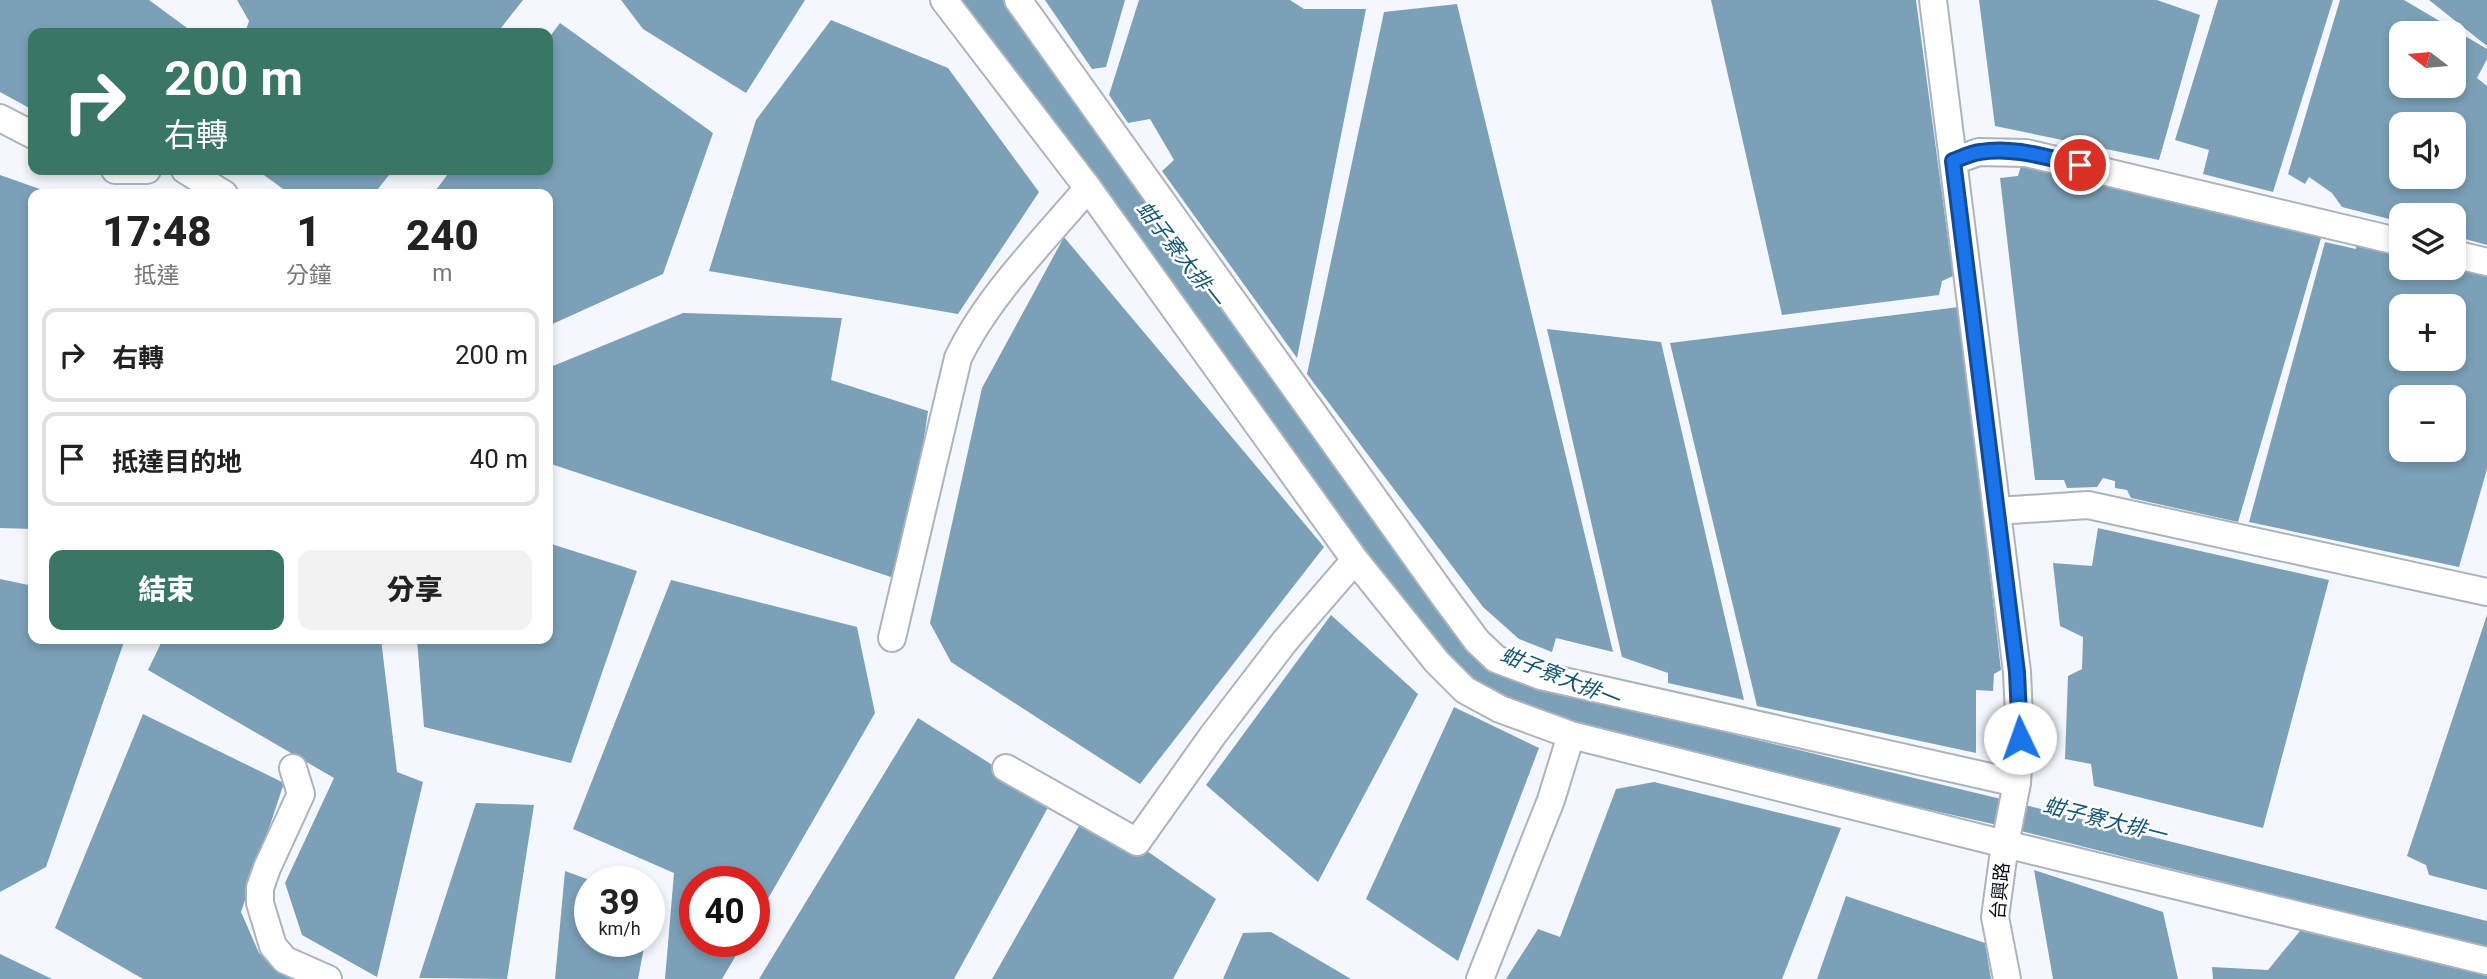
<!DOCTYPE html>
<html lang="zh-TW">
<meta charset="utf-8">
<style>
body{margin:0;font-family:Roboto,"Noto Sans TC",sans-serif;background:#f2f2f2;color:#222;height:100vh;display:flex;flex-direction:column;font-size:26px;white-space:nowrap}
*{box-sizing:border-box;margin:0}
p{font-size:23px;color:#767676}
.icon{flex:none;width:38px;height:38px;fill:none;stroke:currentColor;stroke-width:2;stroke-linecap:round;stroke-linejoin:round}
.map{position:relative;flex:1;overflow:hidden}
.side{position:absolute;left:28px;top:189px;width:525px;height:455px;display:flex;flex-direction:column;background:#fff;border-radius:14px;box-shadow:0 4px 10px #0003}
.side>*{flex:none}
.top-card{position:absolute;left:28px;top:28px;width:525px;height:147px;border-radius:14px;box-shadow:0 4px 10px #0003;background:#397764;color:#fff;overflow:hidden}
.needle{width:46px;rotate:286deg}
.fabs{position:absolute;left:2389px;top:21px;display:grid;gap:14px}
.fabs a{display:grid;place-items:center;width:77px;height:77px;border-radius:14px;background:#fff;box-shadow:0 4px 10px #0003;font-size:35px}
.speed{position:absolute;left:574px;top:866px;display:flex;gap:14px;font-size:35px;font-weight:700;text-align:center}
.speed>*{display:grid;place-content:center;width:91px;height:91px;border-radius:50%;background:#fff;box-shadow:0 4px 10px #0003;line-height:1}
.speed small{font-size:18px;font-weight:400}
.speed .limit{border:10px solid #d22;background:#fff;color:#111}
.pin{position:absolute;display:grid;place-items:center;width:60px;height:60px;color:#fff;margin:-30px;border:4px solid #fff;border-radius:50%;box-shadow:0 2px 7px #0007}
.me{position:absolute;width:77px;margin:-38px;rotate:357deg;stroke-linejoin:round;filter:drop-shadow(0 0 5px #0008)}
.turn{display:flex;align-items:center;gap:24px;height:147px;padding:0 21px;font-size:32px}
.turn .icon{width:91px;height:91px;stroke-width:2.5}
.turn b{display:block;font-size:49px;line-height:60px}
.eta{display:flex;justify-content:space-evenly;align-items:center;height:119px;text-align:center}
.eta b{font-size:42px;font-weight:800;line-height:49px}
.button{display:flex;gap:14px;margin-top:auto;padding:14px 21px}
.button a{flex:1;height:80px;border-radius:14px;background:#397764;color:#fff;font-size:28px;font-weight:800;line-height:80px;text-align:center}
.button a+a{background:#f2f2f2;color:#222}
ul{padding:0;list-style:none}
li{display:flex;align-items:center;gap:21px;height:94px;margin:0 14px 10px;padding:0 7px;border:4px solid #e0e0e0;border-radius:14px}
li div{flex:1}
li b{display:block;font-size:26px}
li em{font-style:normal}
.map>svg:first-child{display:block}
.water{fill:#7ba0b7;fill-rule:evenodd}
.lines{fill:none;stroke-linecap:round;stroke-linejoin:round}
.minor-casing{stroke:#adb3bd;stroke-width:30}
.minor{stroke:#fff;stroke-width:26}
.route-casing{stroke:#114b97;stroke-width:18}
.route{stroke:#1a73e8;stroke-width:12}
.labels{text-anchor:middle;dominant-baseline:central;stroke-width:5;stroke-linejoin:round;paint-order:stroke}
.street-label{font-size:19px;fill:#0c0e11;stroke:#fff}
.water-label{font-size:21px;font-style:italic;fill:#105575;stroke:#fff}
</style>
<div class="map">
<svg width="2487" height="979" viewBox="0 0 2487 979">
<rect width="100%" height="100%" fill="#f4f8fe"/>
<path class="water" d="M 0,0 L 149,0 L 194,33 L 33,33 L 33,110 L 0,92 Z
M 237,0 L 523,0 L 497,33 L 245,33 L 249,21 Z
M 621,0 L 805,0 L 746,93 L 643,29 Z
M 944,0 L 1003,0 L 1478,654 L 1571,695 L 1997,798 L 2487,921 L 2487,948 L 1993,824 L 1552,725 L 1444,665 Z
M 1045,0 L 1125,0 L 1106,67 L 1092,69 Z
M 1139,0 L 1290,0 L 1304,9 L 1366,9 L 1297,358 L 1162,171 L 1174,160 L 1150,119 L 1128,123 L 1109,95 Z
M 1711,0 L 1916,0 L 1953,276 L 1942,281 L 1939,295 L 1782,315 Z
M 1979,0 L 2157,0 L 2200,15 L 2159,160 L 1995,126 Z
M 2218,0 L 2333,0 L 2273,192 L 2203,174 L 2209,150 L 2175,140 Z
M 2340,0 L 2404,0 L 2487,49 L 2487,59 L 2477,78 L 2487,86 L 2487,245 L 2454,236 L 2454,215 L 2401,215 L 2401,222 L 2342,207 L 2332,193 L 2309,177 L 2305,184 L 2288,174 ZM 2401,33 L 2454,33 L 2454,86 L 2401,86 ZM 2401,124 L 2454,124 L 2454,177 L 2401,177 Z
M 2429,0 L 2487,0 L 2487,46 Z
M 1457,4 L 1613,652 L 1556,638 L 1552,652 L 1519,639 L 1483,607 L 1307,374 L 1384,12 Z
M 831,20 L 948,68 L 1039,192 L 958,314 L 709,271 L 756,120 Z
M 560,23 L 713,133 L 663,274 L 548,326 L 548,194 L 433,194 L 451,170 L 548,170 L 548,39 Z
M 2023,159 L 2326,221 L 2238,522 L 2131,498 L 2127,490 L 2115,488 L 2115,481 L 2103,478 L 2097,487 L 2067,488 L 2064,480 L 2035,480 L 2000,178 L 2018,176 Z
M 257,170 L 393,170 L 374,194 L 290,194 Z
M 0,175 L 54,194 L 33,194 L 33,529 L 0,528 Z
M 2357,230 L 2401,241 L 2401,268 L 2454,268 L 2454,254 L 2487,263 L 2487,469 L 2459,567 L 2249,522 L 2325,242 L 2356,249 ZM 2401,306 L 2454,306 L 2454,359 L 2401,359 ZM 2401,397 L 2454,397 L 2454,450 L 2401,450 Z
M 1064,237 L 1324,547 L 1140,784 L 951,662 L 930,623 L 982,388 Z
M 1959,307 L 2001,670 L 1994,674 L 1993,691 L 1976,690 L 1976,753 L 1757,706 L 1670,343 Z
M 683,313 L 842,318 L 831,380 L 928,411 L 903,581 L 548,463 L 548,368 Z
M 1547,329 L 1661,342 L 1744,700 L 1668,683 L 1668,673 L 1622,657 Z
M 2098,528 L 2329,580 L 2263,828 L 2094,786 L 2091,764 L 2065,759 L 2068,676 L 2082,669 L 2083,637 L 2060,626 L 2053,563 L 2092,566 Z
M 548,543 L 637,571 L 571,763 L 424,727 L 417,639 L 548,639 Z
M 0,579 L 33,586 L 33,639 L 125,639 L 46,867 L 0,892 Z
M 671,580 L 857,627 L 875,713 L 754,923 L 754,882 L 695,882 L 695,942 L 744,942 L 722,979 L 665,979 L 674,873 L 573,829 Z
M 1331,615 L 1418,694 L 1318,882 L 1206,785 Z
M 2487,615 L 2487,890 L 2429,875 L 2426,865 L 2407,856 Z
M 163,639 L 381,639 L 397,772 L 423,782 L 377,977 L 302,935 L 285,883 L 334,778 L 148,670 Z
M 1454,707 L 1539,748 L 1458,961 L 1366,899 Z
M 143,714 L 284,783 L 241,912 L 259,953 L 297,979 L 143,979 L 55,928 Z
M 918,718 L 1051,802 L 954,979 L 759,979 Z
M 1654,782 L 1841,828 L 1782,979 L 1506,979 L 1538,929 L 1560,937 L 1616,789 Z
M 476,803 L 534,805 L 507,979 L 419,978 Z
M 1088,810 L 1216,899 L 1173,979 L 992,979 Z
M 2034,870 L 2163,912 L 2178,979 L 2053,979 Z
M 565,871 L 595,882 L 590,882 L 590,942 L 645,942 L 638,979 L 555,979 Z
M 1846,896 L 1985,943 L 1991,979 L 1817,979 Z
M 2309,920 L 2487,976 L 2487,979 L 2213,979 L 2212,967 L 2268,970 Z
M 1271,932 L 1351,979 L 1223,979 L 1243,933 Z
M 0,954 L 52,979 L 0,979 Z"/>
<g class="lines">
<g class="minor-casing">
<path id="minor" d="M 944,0 L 1088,188 L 1355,560 L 1437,662 L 1465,690 L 1500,709 L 1571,735 L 2005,844 L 2487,961
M 1018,0 L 1443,595 L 1477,641 L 1496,659 L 1541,676 L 2017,783
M 1933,0 L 2017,672 L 2020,738 L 2017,783 L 2005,844 L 1995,917 L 2007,979
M 0,118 L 33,135
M 1953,161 L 1979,152 L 2026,153 L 2401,242
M 115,170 L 147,170
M 185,170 L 224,194
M 2454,254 L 2487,262
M 1997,511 L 2088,505 L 2487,592
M 892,638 L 958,358 C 987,297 1044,240 1088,188
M 293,768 L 301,794 L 267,868 L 260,888 L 260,903 L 273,946 L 285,960 L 328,979
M 1006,768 L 1137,842 L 1213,735 L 1285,641 L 1355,560
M 1480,979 L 1551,800 L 1571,735"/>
</g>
<use href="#minor" class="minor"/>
</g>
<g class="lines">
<g class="route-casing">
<path id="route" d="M 2020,738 L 2017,672 L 1953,161 C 1961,158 1971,153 1980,152 C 2013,146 2048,158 2080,165"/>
</g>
<use href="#route" class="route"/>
</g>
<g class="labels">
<g class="street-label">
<text transform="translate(2000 891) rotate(-85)">台興路</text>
</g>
<g class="water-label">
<text transform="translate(1180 254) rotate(52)">蚶子寮大排一</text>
<text transform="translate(1560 677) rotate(22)">蚶子寮大排一</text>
<text transform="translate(2105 820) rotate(14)">蚶子寮大排一</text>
</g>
</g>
</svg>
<div class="fabs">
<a><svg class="needle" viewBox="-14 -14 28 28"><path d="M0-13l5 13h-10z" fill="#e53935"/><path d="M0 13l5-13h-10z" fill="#767676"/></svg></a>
<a><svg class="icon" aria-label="sound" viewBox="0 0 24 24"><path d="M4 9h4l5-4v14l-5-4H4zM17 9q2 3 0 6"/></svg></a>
<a><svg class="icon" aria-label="layers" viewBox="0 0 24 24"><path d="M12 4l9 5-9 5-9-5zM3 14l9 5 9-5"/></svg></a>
<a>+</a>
<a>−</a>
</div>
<div class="speed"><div>39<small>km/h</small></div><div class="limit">40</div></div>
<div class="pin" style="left:2080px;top:165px;background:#d93025"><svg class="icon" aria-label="arrive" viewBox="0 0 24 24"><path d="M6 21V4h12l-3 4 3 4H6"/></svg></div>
<svg class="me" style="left:2020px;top:738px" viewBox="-20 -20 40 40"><circle r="19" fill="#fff"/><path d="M0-13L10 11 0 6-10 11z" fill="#1a73e8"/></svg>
<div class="top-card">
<div class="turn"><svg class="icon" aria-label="right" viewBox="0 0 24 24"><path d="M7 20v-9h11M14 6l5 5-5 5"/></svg><div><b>200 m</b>右轉</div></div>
</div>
<section class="side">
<div class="eta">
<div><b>17:48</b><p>抵達</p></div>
<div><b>1</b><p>分鐘</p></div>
<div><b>240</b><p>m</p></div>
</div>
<ul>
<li><svg class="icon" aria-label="right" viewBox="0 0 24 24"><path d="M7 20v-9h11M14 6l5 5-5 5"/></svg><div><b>右轉</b></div><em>200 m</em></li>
<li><svg class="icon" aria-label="arrive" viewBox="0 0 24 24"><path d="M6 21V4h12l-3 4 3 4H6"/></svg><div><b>抵達目的地</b></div><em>40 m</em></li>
</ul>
<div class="button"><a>結束</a><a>分享</a></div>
</section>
</div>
